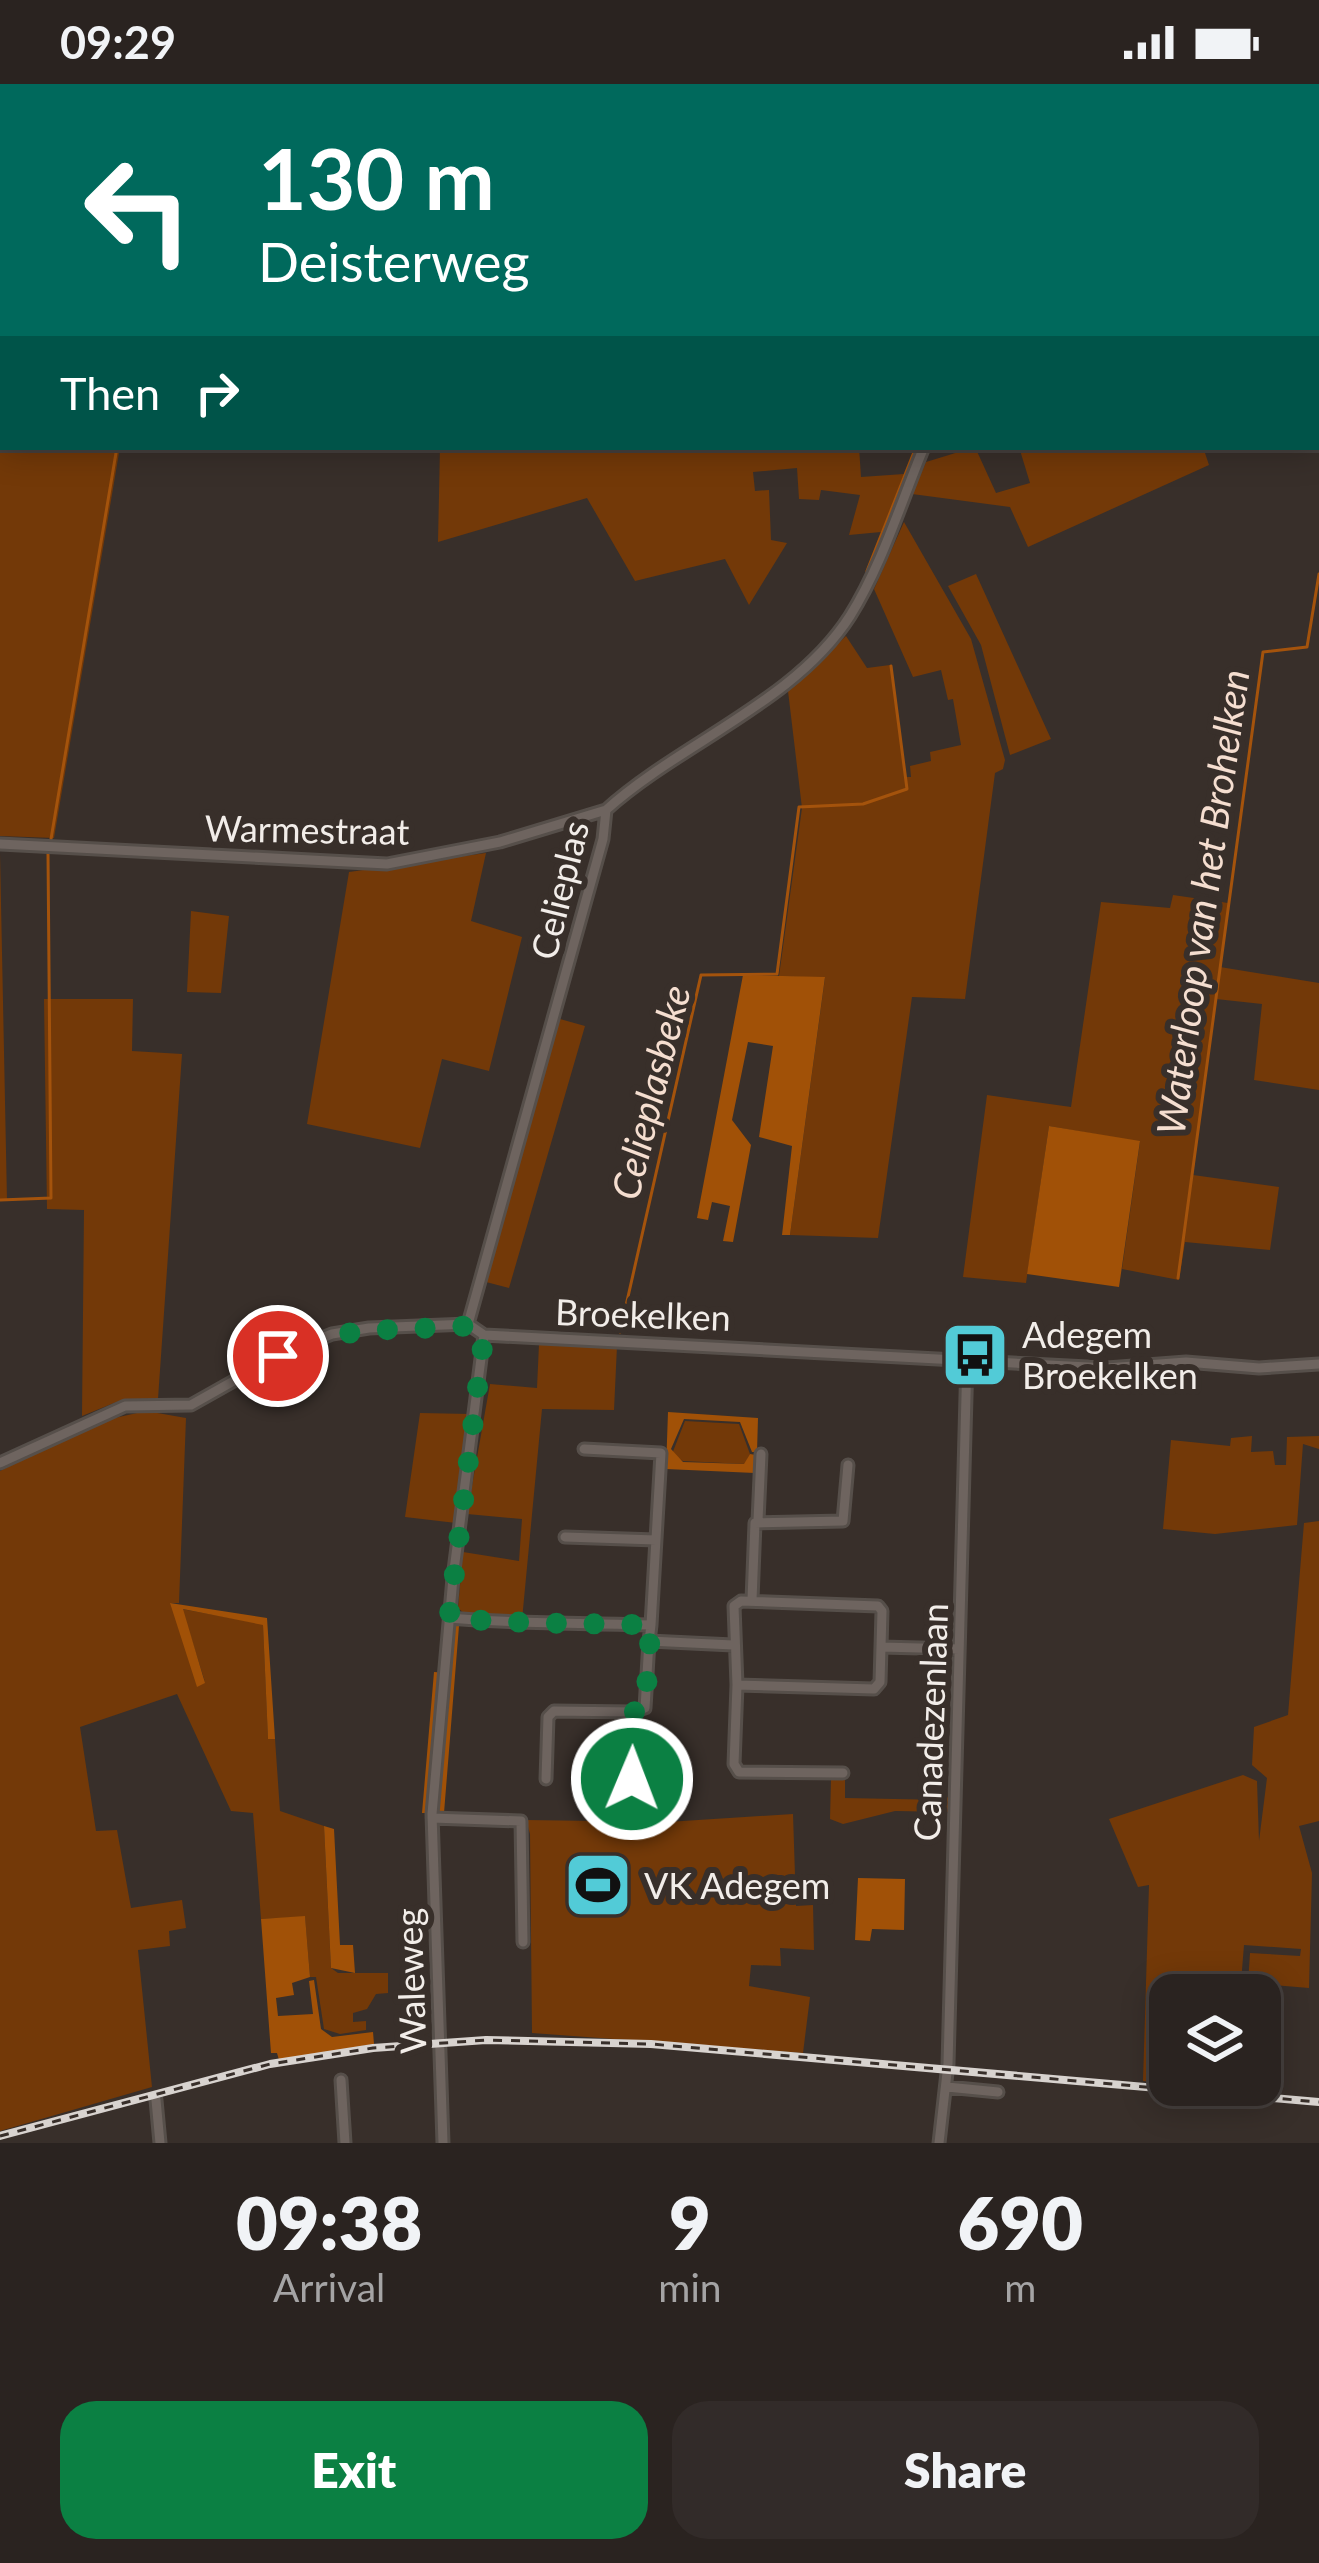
<!DOCTYPE html>
<style>
body{margin:0;font-family:Lato,sans-serif;background:#322b29;color:#f1f3f6;height:100vh;display:flex;flex-direction:column;font-size:45px;white-space:nowrap}
*{box-sizing:border-box;margin:0}
p{font-size:39px;color:#a5a4a5}
.icon{flex:none;width:66px;height:66px;fill:none;stroke:currentColor;stroke-width:2;stroke-linecap:round;stroke-linejoin:round}
.map{position:relative;height:2059px;overflow:hidden}
.sheet{display:flex;flex-direction:column;background:#2a2320;flex:1}
.sheet>*{flex:none}
.guide{position:absolute;left:0px;top:0px;width:1320px;height:366px;box-shadow:0 6px 30px #0003,0 0 0 3px #46403e;background:#00695c;color:#fff;overflow:hidden}
.fabs{position:absolute;left:1149px;top:1890px;display:grid;gap:24px}
.fabs a{display:grid;place-items:center;width:132px;height:132px;border-radius:24px;background:#2a2320;box-shadow:0 6px 30px #0003,0 0 0 3px #46403e;font-size:60px}
.pin{position:absolute;display:grid;place-items:center;width:102px;height:102px;color:#fff;margin:-51px;border:6px solid #fff;border-radius:50%;box-shadow:0 3px 12px #0007}
.me{position:absolute;width:132px;margin:-66px;rotate:1deg;stroke-linejoin:round;filter:drop-shadow(0 0 9px #0008)}
.turn{display:flex;align-items:center;gap:42px;height:252px;padding:0 60px;font-size:54px}
.turn .icon{width:156px;height:156px;stroke-width:2.5}
.turn b{display:block;font-size:84px;line-height:102px}
.then{display:flex;align-items:center;height:114px;padding:0 60px;background:#0003;gap:24px;font-size:45px}
.eta{display:flex;justify-content:space-evenly;align-items:center;height:204px;text-align:center}
.eta b{font-size:72px;font-weight:800;line-height:84px}
.cta{display:flex;gap:24px;margin-top:auto;padding:24px 60px}
.cta a{flex:1;height:138px;border-radius:36px;background:#0b8043;color:#fff;font-size:48px;font-weight:800;line-height:138px;text-align:center}
.cta a+a{background:#322b29;color:#f1f3f6}
.status{display:flex;justify-content:space-between;align-items:center;height:84px;padding:0 60px;background:#2a2320;direction:ltr}
.status svg{height:33px;fill:currentColor}
.map>svg:first-child{display:block}
.green{fill:#733908}
.forest{fill:#a15107}
.lines{fill:none;stroke-linecap:round;stroke-linejoin:round}
.stream{stroke:#a4530c;stroke-width:3}
.minor-casing{stroke:#564f4a;stroke-width:15}
.highway-casing{stroke:#564f4a;stroke-width:18}
.minor{stroke:#6e645f;stroke-width:9}
.highway{stroke:#b97b52;stroke-width:12}
.rail-casing{stroke:#d8d3cf;stroke-width:8}
.rail{stroke:#382f2a;stroke-width:3;stroke-dasharray:9;stroke-linecap:butt}
.route{stroke:#0b8043;stroke-width:21;stroke-dasharray:0 37.8}
.labels{text-anchor:middle;dominant-baseline:central;stroke-width:12;stroke-linejoin:round;paint-order:stroke}
.street-label{font-size:36px;fill:#f2ede9;stroke:#382f2a}
.poi-label{font-size:36px;fill:#f2ede9;stroke:#382f2a;text-anchor:start}
.water-label{font-size:39px;font-style:italic;fill:#f5ded0;stroke:#382f2a}
</style>
<div class="status"><b>09:29</b><svg viewBox="0 0 49 12"><path d="M0 12V9h3v3zM5 12V6h3v6zM10 12V3h3v9zM15 12V0h3v12zM26 1h20v11H26zM47 4h2v5h-2z"/></svg></div>
<div class="map">
<svg width="1319" height="2059" viewBox="0 0 1319 2059">
<rect width="100%" height="100%" fill="#382f2a"/>
<path class="green" d="M 0,199 L 3,363 L 120,363 L 54,754 L 0,752 Z
M 440,363 L 859,363 L 861,393 L 904,390 L 881,448 L 849,451 L 860,411 L 821,406 L 819,416 L 799,415 L 797,384 L 753,388 L 755,407 L 769,406 L 771,456 L 787,459 L 749,521 L 725,475 L 635,497 L 587,414 L 438,458 Z
M 975,363 L 996,409 L 1030,399 L 1019,363 L 1203,363 L 1209,381 L 1028,463 L 1010,423 L 912,410 L 926,378 Z
M 904,438 L 971,555 L 1005,676 L 1003,685 L 995,689 L 965,915 L 912,913 L 878,1154 L 790,1151 L 825,894 L 779,892 L 802,724 L 788,607 L 846,552 L 867,584 L 890,581 L 905,693 L 911,693 L 910,682 L 931,677 L 930,668 L 961,661 L 953,615 L 948,616 L 941,586 L 913,593 L 874,505 Z
M 976,490 L 1051,655 L 1010,671 L 981,561 L 948,502 Z
M 0,769 L 7,1116 L 0,1116 Z
M 486,769 L 471,837 L 522,853 L 489,987 L 442,975 L 420,1064 L 307,1040 L 349,788 Z
M 1173,811 L 1228,819 L 1220,883 L 1319,899 L 1319,1006 L 1254,996 L 1262,920 L 1216,915 L 1193,1091 L 1279,1103 L 1270,1166 L 1185,1158 L 1179,1196 L 1122,1185 L 1140,1058 L 1049,1042 L 1026,1199 L 963,1193 L 987,1011 L 1071,1023 L 1101,818 L 1170,824 Z
M 191,827 L 229,832 L 221,909 L 187,908 Z
M 44,915 L 133,915 L 132,967 L 182,970 L 158,1315 L 119,1317 L 82,1332 L 84,1126 L 47,1125 Z
M 560,935 L 585,942 L 509,1204 L 486,1198 Z
M 539,1260 L 617,1262 L 614,1326 L 542,1325 L 522,1536 L 466,1531 L 458,1524 L 463,1468 L 519,1477 L 522,1435 L 467,1430 L 490,1300 L 537,1304 Z
M 146,1327 L 186,1334 L 179,1519 L 171,1519 L 205,1598 L 182,1525 L 263,1540 L 268,1654 L 275,1655 L 280,1727 L 324,1742 L 331,1884 L 338,1889 L 388,1889 L 388,1909 L 376,1910 L 367,1925 L 353,1929 L 353,1938 L 366,1937 L 366,1946 L 340,1950 L 324,1945 L 316,1893 L 310,1893 L 305,1833 L 261,1835 L 253,1729 L 231,1727 L 177,1610 L 80,1643 L 96,1747 L 117,1746 L 131,1824 L 182,1816 L 186,1844 L 169,1847 L 170,1862 L 138,1866 L 152,2003 L 0,2047 L 0,1387 L 101,1337 Z
M 420,1329 L 470,1330 L 456,1439 L 405,1433 Z
M 685,1337 L 739,1340 L 750,1370 L 745,1380 L 683,1377 L 672,1370 Z
M 1252,1352 L 1251,1368 L 1273,1367 L 1275,1381 L 1286,1381 L 1287,1353 L 1319,1352 L 1319,1365 L 1303,1360 L 1297,1441 L 1215,1450 L 1163,1445 L 1171,1356 L 1230,1362 L 1231,1354 Z
M 1319,1437 L 1319,1737 L 1299,1742 L 1312,1789 L 1309,1904 L 1248,1899 L 1250,1869 L 1300,1872 L 1301,1865 L 1244,1861 L 1240,1911 L 1170,1911 L 1170,2000 L 1143,1997 L 1149,1801 L 1138,1803 L 1109,1735 L 1243,1691 L 1257,1697 L 1259,1757 L 1267,1694 L 1252,1681 L 1254,1643 L 1288,1631 L 1304,1439 Z
M 831,1695 L 845,1695 L 845,1714 L 944,1716 L 951,1710 L 951,1728 L 895,1727 L 843,1740 L 830,1735 Z
M 793,1730 L 796,1822 L 813,1821 L 814,1866 L 780,1864 L 781,1882 L 751,1881 L 749,1902 L 810,1913 L 803,1969 L 532,1949 L 530,1750 L 526,1736 L 667,1738 Z"/>
<path class="forest" d="M 743,891 L 825,893 L 790,1151 L 782,1151 L 792,1062 L 759,1053 L 773,962 L 748,958 L 732,1036 L 751,1061 L 733,1158 L 723,1157 L 730,1122 L 712,1118 L 708,1136 L 697,1134 Z
M 1049,1042 L 1140,1057 L 1119,1203 L 1027,1190 Z
M 668,1328 L 758,1334 L 757,1368 L 752,1368 L 740,1338 L 684,1335 L 671,1365 L 683,1378 L 744,1380 L 750,1370 L 756,1371 L 755,1389 L 666,1385 Z
M 170,1519 L 267,1534 L 275,1655 L 268,1655 L 263,1541 L 183,1525 L 205,1599 L 197,1603 Z
M 453,1541 L 459,1542 L 444,1729 L 422,1729 L 434,1588 L 448,1589 Z
M 324,1742 L 334,1745 L 340,1861 L 353,1861 L 355,1889 L 331,1884 Z
M 858,1794 L 905,1795 L 904,1846 L 872,1845 L 870,1857 L 855,1856 Z
M 305,1832 L 310,1893 L 292,1899 L 294,1911 L 276,1914 L 278,1932 L 313,1930 L 309,1897 L 314,1896 L 321,1945 L 332,1953 L 373,1948 L 374,1960 L 279,1976 L 277,1969 L 271,1969 L 261,1835 Z"/>
<g class="lines">
<path class="stream" d="M 276,3 L 276,0
M 867,487 L 916,363
M 51,755 L 117,363
M 0,1116 L 51,1114 L 48,770
M 1178,1194 L 1263,568 L 1307,563 L 1319,490
M 620,1248 L 701,891 L 777,890 L 799,723 L 863,720 L 907,705 L 891,582"/>
<g class="minor-casing">
<path id="minor" d="M 814,0 L 826,3
M 1122,3 L 1124,0
M 0,107 L 3,62
M 1317,157 L 1319,157
M 0,760 L 387,780 L 500,758 L 606,726
M 468,1240 L 603,755 L 606,726 C 680,659 795,618 850,532 C 882,481 901,418 924,363
M 584,1365 L 661,1369 L 651,1541
M 0,1379 L 125,1322 L 191,1321 L 278,1272 L 332,1250 L 369,1244 L 468,1240 L 484,1251 L 1107,1284 L 1186,1278 L 1259,1284 L 1319,1280
M 758,1437 L 761,1370
M 565,1453 L 656,1456
M 752,1516 L 755,1439 L 843,1437 L 848,1381
M 449,1534 C 517,1540 583,1539 651,1541 L 649,1557 L 733,1561
M 881,1563 L 880,1598 L 874,1605 L 737,1601 L 734,1522 L 741,1517 L 878,1522 L 882,1527 L 881,1563 L 959,1565
M 737,1601 L 734,1680 L 739,1688 L 843,1689
M 546,1695 L 548,1633 L 554,1627 L 633,1628 L 645,1624 L 649,1557
M 632,1695 L 633,1628
M 432,1734 L 521,1737 L 523,1858
M 341,1996 L 345,2059
M 947,2003 L 998,2008
M 156,2016 L 160,2059
M 443,2059 L 432,1730 L 453,1494 L 484,1251
M 939,2059 L 948,1980 L 967,1275"/>
</g>
<g class="highway-casing">
<path id="highway" d="M 599,0 L 614,3
M 685,0 L 698,3
M 1317,187 L 1319,188
M 1317,205 L 1319,206"/>
</g>
<use href="#minor" class="minor"/>
<use href="#highway" class="highway"/>
<g class="rail-casing">
<path id="rail" d="M 0,2052 L 270,1980 L 373,1964 L 486,1956 L 651,1960 L 1319,2018"/>
</g>
<use href="#rail" class="rail"/>
</g>
<g class="lines">
<path class="route" d="M 278,1272 C 340,1244 364,1247 429,1244 C 452,1243 464,1237 484,1251 L 449,1534 C 517,1540 583,1539 651,1541 L 645,1624 L 634,1628 L 632,1695"/>
</g>
<defs>
<g id="bus-square" transform="scale(3.45)"><rect x="-9" y="-9" width="18" height="18" rx="4" fill="#52cbd7" stroke="#382f2a"/><path d="M-5-6H5V4H4V6H2V4H-2V6H-4V4H-5ZM-3.5-4V0h7V-4ZM-3.5 1.2v1.5H-2V1.2ZM2 1.2v1.5H3.5V1.2Z" fill="#111"/></g>
<g id="stadium-square" transform="scale(3.45)"><rect x="-9" y="-9" width="18" height="18" rx="4" fill="#52cbd7" stroke="#382f2a"/><path d="M0-5a6.5 5 0 1 0 0 10a6.5 5 0 1 0 0-10ZM-3.5-1.8h7v3.6h-7Z" fill="#111"/></g>
</defs>
<g fill-rule="evenodd">
<use href="#bus-square" x="975" y="1271"/>
<use href="#stadium-square" x="598" y="1801"/>
</g>
<g class="labels">
<g class="street-label">
<text transform="translate(307 745) rotate(1)">Warmestraat</text>
<text transform="translate(559 806) rotate(-76)">Celieplas</text>
<text transform="translate(643 1230) rotate(2)">Broekelken</text>
<text transform="translate(930 1638) rotate(-88)">Canadezenlaan</text>
<text transform="translate(410 1897) rotate(-92)">Waleweg</text>
</g>
<g class="poi-label">
<text x="1022" y="1250">Adegem<tspan x="1022" dy="41">Broekelken</tspan></text>
<text x="644" y="1801">VK Adegem</text>
</g>
<g class="water-label">
<text transform="translate(1202 818) rotate(-82)">Waterloop van het Brohelken</text>
<text transform="translate(650 1008) rotate(-76)">Celieplasbeke</text>
</g>
</g>
</svg>
<div class="fabs">
<a><svg class="icon" aria-label="layers" viewBox="0 0 24 24"><path d="M12 4l9 5-9 5-9-5zM3 14l9 5 9-5"/></svg></a>
</div>
<div class="pin" style="left:278px;top:1272px;background:#d93025"><svg class="icon" aria-label="arrive" viewBox="0 0 24 24"><path d="M6 21V4h12l-3 4 3 4H6"/></svg></div>
<svg class="me" style="left:632px;top:1695px" viewBox="-20 -20 40 40"><circle r="17" fill="#0b8043" stroke="#fff" stroke-width="3"/><path d="M0-11L8 9 0 5-8 9z" fill="#fff"/></svg>
<div class="guide">
<div class="turn"><svg class="icon" aria-label="left" viewBox="0 0 24 24"><path d="M17 20v-9H6M10 6l-5 5 5 5"/></svg><div><b>130 m</b>Deisterweg</div></div>
<div class="then">Then<svg class="icon" aria-label="right" viewBox="0 0 24 24"><path d="M7 20v-9h11M14 6l5 5-5 5"/></svg></div>
</div>
</div>
<section class="sheet">
<div class="eta">
<div><b>09:38</b><p>Arrival</p></div>
<div><b>9</b><p>min</p></div>
<div><b>690</b><p>m</p></div>
</div>
<div class="cta"><a>Exit</a><a>Share</a></div>
</section>
